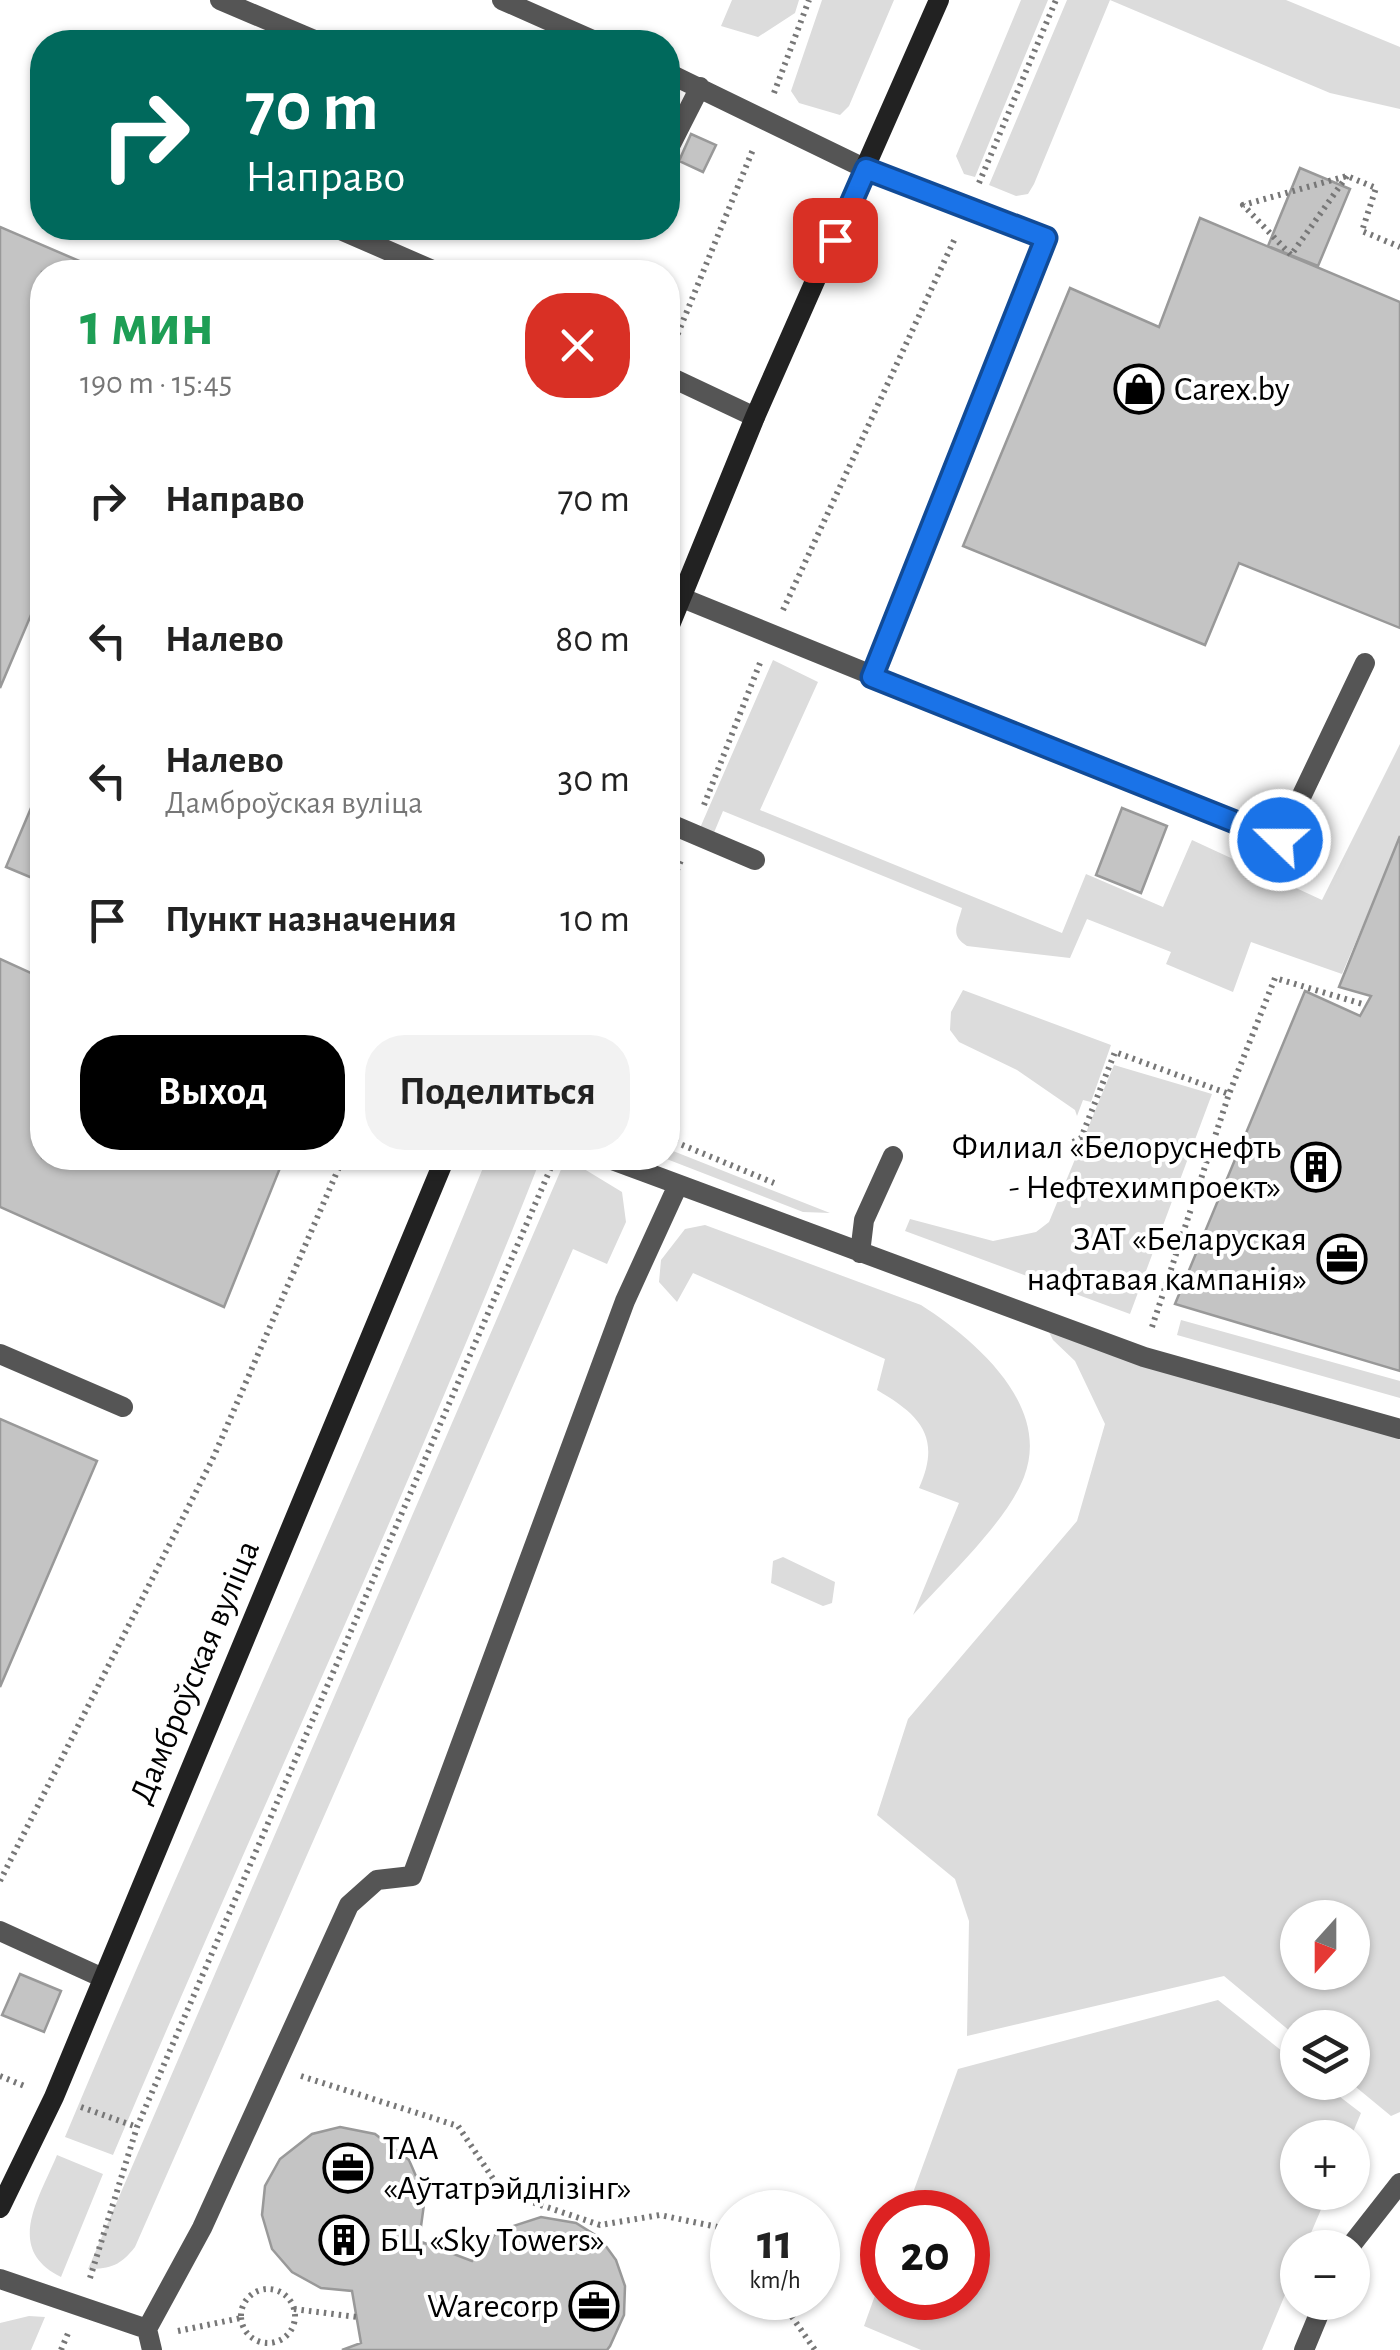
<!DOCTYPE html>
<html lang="ru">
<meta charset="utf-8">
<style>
body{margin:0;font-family:"Alegreya Sans",sans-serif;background:#f2f2f2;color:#222;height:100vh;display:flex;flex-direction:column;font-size:38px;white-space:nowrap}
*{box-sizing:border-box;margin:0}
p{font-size:32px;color:#767676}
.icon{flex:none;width:55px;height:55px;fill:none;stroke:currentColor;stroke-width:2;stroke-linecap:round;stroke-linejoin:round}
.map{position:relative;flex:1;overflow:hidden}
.details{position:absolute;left:30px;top:260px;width:650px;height:910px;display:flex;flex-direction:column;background:#fff;border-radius:40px;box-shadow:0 2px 8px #0004}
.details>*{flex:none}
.top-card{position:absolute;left:30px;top:30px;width:650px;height:210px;border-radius:40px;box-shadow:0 2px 8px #0004;background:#00695c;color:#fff;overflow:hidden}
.needle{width:65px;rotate:201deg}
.tools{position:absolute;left:1280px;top:1900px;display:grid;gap:20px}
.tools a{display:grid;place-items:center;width:90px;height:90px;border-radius:50%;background:#fff;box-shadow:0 2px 8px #0004;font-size:50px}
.speed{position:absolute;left:710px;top:2190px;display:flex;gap:20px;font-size:50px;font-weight:700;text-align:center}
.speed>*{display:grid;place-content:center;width:130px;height:130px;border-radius:50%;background:#fff;box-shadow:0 2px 8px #0004;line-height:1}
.speed small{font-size:25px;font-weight:400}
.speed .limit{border:15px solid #d22;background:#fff;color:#111}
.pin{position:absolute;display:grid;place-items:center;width:85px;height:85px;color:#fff;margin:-42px;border-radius:20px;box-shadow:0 5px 15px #0006}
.me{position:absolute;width:110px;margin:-55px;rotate:292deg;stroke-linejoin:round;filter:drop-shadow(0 0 8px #0008)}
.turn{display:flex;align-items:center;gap:35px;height:210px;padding:0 50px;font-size:45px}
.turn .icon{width:130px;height:130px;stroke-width:2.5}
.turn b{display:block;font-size:70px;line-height:85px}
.round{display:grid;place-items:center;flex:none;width:105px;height:105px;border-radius:40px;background:#f2f2f2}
.headline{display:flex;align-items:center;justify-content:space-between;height:170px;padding:0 50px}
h1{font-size:60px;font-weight:600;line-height:75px;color:#1e9e55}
.cta{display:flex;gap:20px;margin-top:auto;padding:20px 50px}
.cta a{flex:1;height:115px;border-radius:40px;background:#000;color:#fff;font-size:40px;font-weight:600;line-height:115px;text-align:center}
.cta a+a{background:#f2f2f2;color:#222}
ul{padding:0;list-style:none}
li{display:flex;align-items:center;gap:30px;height:140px;padding:0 50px}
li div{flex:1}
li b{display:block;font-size:38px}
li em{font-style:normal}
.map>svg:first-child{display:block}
.green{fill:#dcdcdc;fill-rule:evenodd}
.building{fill:#c4c4c4;stroke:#999;stroke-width:2.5}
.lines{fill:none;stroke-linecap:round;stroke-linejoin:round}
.path{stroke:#777;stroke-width:6;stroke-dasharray:2.5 5;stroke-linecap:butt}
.lane{stroke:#555;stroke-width:20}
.secondary{stroke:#222;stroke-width:20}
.route-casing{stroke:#114b97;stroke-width:25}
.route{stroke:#1a73e8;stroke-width:18}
.labels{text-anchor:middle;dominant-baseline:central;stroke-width:8;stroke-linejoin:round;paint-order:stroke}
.poi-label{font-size:35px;fill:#000;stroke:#fff;text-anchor:start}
.street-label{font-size:35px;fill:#000;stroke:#fff}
</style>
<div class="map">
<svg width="1400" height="2350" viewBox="0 0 1400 2350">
<rect width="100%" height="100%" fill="#fff"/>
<path class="green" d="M 732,0 L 799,0 L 795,13 L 758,37 L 721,26 Z
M 822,0 L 894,0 L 849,106 L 840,115 L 799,103 L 791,91 Z
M 1021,0 L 1048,0 L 975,177 L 964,174 L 956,156 Z
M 1067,0 L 1286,0 L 1400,47 L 1400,109 L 1330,93 L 1110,0 L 1034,184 L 1028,194 L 1016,196 L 989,185 Z
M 773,660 L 818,682 L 760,810 L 1062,933 L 1086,874 L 1163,907 L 1192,840 L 1322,900 L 1400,744 L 1400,838 L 1342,974 L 1251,942 L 1233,992 L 1166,964 L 1171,952 L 1087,919 L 1070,958 L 967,946 C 949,935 958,925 962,908 L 723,811 L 713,835 L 700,828 Z
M 963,990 L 1111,1045 L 1091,1102 L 1083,1100 L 1077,1116 L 1075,1110 L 1017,1070 L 959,1042 L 950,1030 L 951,1012 Z
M 1114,1065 L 1212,1094 L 1130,1314 L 905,1231 L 910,1219 L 993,1241 L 1036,1232 L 1049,1222 Z
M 668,1149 L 830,1213 L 831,1213 L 803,1212 L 664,1158 Z
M 487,1158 L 541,1158 C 409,1494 254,1822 113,2155 L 65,2137 C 202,1809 354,1487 487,1158 Z
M 566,1158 L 622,1192 L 626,1222 L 607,1264 L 573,1249 L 135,2247 C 121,2265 111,2269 88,2269 Z
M 705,1225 L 921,1305 C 974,1339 1052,1405 1024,1477 C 1006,1523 946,1578 913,1615 L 959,1503 L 919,1488 C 942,1437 920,1415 877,1390 L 885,1359 L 693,1273 L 677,1302 L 659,1282 L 661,1260 L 685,1229 Z
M 1181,1320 L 1400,1381 L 1400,1398 L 1177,1335 Z
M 1046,1326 L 1400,1435 L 1400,2112 L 1391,2116 L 1351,2083 L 1352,2028 L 1298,2028 L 1297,2037 L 1224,1976 L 967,2036 L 969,1921 L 955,1879 L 877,1815 L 908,1719 L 1077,1521 L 1105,1424 L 1075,1361 L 1053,1340 ZM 1298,1918 L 1352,1918 L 1352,1972 L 1298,1972 Z
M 783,1557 L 835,1582 L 832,1603 L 823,1606 L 771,1583 L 773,1561 Z
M 1218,2000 L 1297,2063 L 1298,2082 L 1322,2083 L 1361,2113 L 1351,2137 L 1298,2138 L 1298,2192 L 1328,2193 L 1305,2247 L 1298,2248 L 1297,2266 L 1262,2350 L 921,2350 L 864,2326 L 882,2276 L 882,2298 L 968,2298 L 968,2212 L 906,2212 L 958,2069 Z
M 57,2155 L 103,2174 L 61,2277 C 4,2249 39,2199 57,2155 Z
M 29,2316 L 45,2317 L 31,2350 L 0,2350 L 0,2323 Z"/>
<path class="building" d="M 691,134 L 716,145 L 703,172 L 679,161 Z
M 1300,168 L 1350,189 L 1318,266 L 1268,246 Z
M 1200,218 L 1400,302 L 1400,628 L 1239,563 L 1205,645 L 963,546 L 1070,288 L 1159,327 Z
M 0,227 L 105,272 L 42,272 L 42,589 L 0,688 Z
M 42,782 L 42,882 L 6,867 Z
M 1122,808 L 1167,826 L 1141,893 L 1096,875 Z
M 1400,836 L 1400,1371 L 1175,1304 L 1305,991 L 1360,1016 L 1371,996 L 1339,987 Z
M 0,959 L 42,978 L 42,1158 L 284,1158 L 224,1307 L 0,1207 Z
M 0,1419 L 97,1461 L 0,1687 Z
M 20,1974 L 61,1991 L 44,2032 L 2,2015 Z
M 340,2127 L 375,2134 L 409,2160 L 425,2197 L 419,2241 L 472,2261 L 498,2231 L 541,2217 L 576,2223 L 600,2238 L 616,2260 L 625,2286 L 624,2315 L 610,2346 L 607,2350 L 342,2350 L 361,2343 L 352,2291 L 321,2288 L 292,2272 L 272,2249 L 262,2215 L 265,2186 L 280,2159 L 312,2134 Z"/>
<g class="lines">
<path class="path" d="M 774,93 L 809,0
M 1347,176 L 1291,255 L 1243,205 L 1347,176 L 1376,188 L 1362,231 L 1400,247
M 979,183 L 1056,0
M 672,348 L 754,147
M 783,610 L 956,236
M 704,805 L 760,663
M 668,891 L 682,858
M 668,1139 L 774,1183
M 1073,1142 L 1081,1138 L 1115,1052 L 1229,1094
M 1152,1327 L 1229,1094 L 1275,978 L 1366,1005
M 0,1881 L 214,1456 L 343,1158
M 0,2076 L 27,2087
M 301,2076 L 458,2126 L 502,2192 L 600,2225 L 660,2215 L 732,2230
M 81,2107 L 137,2127
M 90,2278 L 137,2127 L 555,1158
M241 2316a27 27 0 1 1 54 0a27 27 0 1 1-54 0Z
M 779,2298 L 815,2350
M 294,2309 L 357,2317
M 178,2331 L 241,2318
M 61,2350 L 69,2331"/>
<path class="lane" d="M 220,0 L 319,42
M 502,0 L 597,42
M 668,73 L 866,169 L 1047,238 L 871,677
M 668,150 L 700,87
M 336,228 L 437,272
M 668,376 L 755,417
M 680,597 L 1280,841 L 1365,663
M 668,823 L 755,860
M 607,1158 L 1144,1357 L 1400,1429
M 860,1253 L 864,1220 L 893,1156
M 0,1354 L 123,1407
M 0,1931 L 103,1978
M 1349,2248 L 1400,2183
M 0,2279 L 147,2329
M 152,2350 L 147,2329 L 202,2228 L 349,1905 L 377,1880 L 412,1876 L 625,1301 L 678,1185
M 1304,2350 L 1324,2302"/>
<path class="secondary" d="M 668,630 L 755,417 L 939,0
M 0,2208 L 54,2097 L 445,1158"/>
</g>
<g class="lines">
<g class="route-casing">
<path id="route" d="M 835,240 L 866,169 L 1046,238 L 872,677 L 1280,840"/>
</g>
<use href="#route" class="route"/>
</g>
<defs>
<g id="shop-ring" transform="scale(2.5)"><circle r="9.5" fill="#fff" stroke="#000" stroke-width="1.5"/><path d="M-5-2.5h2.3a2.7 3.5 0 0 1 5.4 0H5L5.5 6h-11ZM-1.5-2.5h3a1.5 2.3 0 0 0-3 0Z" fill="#000"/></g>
<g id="building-ring" transform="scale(2.5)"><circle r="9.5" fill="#fff" stroke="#000" stroke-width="1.5"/><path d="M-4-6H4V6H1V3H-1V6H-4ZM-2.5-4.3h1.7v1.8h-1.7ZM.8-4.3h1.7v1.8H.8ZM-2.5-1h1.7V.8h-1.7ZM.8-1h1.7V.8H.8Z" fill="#000"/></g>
<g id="office-ring" transform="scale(2.5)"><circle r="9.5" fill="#fff" stroke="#000" stroke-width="1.5"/><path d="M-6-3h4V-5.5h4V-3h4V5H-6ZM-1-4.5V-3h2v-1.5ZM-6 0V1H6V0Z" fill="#000"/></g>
</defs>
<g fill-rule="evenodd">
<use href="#shop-ring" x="1139" y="389"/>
<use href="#building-ring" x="1316" y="1167"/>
<use href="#office-ring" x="1342" y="1259"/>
<use href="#office-ring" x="348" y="2168"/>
<use href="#building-ring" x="344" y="2240"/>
<use href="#office-ring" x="594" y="2306"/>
</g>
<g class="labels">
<g class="poi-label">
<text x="1174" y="389">Carex.by</text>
<text x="1281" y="1147" text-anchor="end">Филиал «Белоруснефть<tspan x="1281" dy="40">- Нефтехимпроект»</tspan></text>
<text x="1307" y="1239" text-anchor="end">ЗАТ «Беларуская<tspan x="1307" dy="40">нафтавая кампанія»</tspan></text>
<text x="383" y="2148">ТАА<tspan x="383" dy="40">«Аўтатрэйдлізінг»</tspan></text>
<text x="379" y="2240">БЦ «Sky Towers»</text>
<text x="559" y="2306" text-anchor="end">Warecorp</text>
</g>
<g class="street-label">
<text transform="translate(195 1672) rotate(-67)">Дамброўская вуліца</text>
</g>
</g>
</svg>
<div class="tools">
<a><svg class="needle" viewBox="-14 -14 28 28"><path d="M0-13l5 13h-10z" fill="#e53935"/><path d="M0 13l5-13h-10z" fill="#767676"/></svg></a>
<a><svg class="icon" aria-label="layers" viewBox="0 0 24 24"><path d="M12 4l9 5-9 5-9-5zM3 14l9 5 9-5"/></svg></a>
<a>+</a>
<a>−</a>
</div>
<div class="speed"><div>11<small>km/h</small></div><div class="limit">20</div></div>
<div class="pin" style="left:835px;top:240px;background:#d93025"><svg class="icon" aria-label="arrive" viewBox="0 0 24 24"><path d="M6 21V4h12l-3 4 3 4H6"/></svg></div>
<svg class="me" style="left:1280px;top:840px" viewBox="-20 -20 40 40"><circle r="17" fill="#1a73e8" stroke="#fff" stroke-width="3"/><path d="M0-11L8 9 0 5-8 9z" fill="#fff"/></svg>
<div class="top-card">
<div class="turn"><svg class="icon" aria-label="right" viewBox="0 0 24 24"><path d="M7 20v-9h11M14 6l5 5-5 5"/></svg><div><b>70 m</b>Направо</div></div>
</div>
<section class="details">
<div class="headline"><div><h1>1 мин</h1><p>190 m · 15:45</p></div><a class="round" style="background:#d93025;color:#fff"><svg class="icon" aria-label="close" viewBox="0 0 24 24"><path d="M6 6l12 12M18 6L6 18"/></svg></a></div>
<ul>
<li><svg class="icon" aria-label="right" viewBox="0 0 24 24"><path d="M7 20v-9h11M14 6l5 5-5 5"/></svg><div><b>Направо</b></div><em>70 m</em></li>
<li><svg class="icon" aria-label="left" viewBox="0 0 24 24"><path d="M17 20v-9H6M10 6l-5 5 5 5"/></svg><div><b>Налево</b></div><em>80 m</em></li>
<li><svg class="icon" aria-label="left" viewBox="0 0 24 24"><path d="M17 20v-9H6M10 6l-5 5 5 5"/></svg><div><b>Налево</b><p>Дамброўская вуліца</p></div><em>30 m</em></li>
<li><svg class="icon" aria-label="arrive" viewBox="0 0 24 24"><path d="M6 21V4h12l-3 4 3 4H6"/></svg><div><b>Пункт назначения</b></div><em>10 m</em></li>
</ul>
<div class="cta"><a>Выход</a><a>Поделиться</a></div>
</section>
</div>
